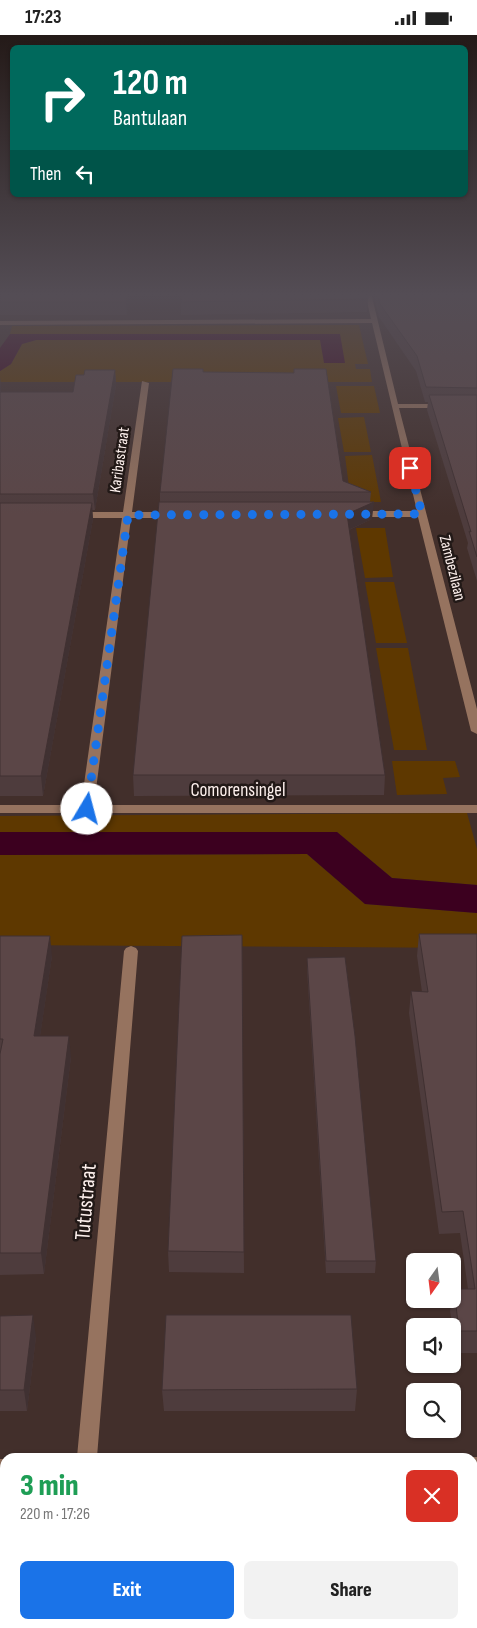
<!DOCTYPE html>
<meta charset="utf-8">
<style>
body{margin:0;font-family:"Sofia Sans Condensed",sans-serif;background:#f2f2f2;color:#222;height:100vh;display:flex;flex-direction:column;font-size:19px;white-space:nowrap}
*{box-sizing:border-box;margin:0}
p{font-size:16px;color:#767676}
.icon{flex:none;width:28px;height:28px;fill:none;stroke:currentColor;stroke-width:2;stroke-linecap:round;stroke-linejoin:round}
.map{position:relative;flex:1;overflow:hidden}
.panel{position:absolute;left:0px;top:1418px;width:478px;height:176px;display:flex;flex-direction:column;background:#fff;border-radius:15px 15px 0 0;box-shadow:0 1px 4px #0004}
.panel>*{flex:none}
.guide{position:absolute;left:10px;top:10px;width:458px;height:152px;border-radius:8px;box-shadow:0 1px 4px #0004;background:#00695c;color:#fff;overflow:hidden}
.needle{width:32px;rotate:194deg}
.controls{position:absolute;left:406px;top:1218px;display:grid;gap:10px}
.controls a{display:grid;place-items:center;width:55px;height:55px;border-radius:8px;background:#fff;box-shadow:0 1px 4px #0004;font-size:25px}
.pin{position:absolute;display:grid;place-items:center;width:42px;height:42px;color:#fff;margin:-21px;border-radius:10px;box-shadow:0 2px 8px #0006}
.me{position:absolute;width:55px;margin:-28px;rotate:8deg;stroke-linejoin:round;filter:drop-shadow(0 0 4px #0008)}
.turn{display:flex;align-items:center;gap:18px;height:105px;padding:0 20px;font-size:22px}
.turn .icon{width:65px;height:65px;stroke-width:2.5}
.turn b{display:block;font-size:35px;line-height:42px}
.then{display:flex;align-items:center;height:48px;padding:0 20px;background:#0003;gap:10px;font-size:19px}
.round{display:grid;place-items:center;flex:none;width:52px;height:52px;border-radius:8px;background:#f2f2f2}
.head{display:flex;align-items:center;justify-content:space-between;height:85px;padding:0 20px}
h1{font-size:30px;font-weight:800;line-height:38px;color:#1e9e55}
.action{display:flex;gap:10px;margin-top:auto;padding:10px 20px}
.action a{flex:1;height:58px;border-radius:8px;background:#1a73e8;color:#fff;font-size:20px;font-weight:800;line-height:58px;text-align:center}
.action a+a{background:#f2f2f2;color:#222}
.status{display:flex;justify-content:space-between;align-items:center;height:35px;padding:0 25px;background:#fff;direction:ltr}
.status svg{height:14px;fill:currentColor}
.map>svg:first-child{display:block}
.green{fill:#5e3800}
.water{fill:#3c001f}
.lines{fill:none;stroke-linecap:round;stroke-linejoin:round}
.minor{fill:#96735f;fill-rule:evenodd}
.wall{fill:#4e3c3d}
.shaded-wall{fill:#403132}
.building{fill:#5b4647;stroke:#403132}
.route{stroke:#1a73e8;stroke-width:9;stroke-dasharray:0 16.2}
.labels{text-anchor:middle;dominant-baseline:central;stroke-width:5;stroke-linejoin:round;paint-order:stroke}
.far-street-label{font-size:16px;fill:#fdf0ed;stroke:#221917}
.street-label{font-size:19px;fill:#fdf0ed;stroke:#221917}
.near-street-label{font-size:22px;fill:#fdf0ed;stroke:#221917}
</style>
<div class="status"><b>17:23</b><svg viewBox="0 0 49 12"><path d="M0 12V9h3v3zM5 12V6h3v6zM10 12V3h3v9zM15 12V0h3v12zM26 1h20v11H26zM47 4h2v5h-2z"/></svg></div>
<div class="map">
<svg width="477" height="1593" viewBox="0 0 477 1593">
<rect width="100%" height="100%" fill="#422f2b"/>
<path class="green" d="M 359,290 L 368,329 L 355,329 L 356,334 L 370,334 L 372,347 L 0,347 L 0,336 L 11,329 L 22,309 L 36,305 L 321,305 L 340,299 L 10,299 L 12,291 Z
M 336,351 L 374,351 L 380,378 L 341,378 Z
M 364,382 L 371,417 L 344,417 L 338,383 Z
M 372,420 L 381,467 L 351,467 L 345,421 Z
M 356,493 L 385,493 L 393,542 L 365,543 Z
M 365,547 L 394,547 L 407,608 L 376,608 Z
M 376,613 L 408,613 L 427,715 L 394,715 Z
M 392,726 L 455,726 L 460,742 L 443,743 L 447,759 L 397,760 Z
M 467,778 L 477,814 L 477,850 L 392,843 L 337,797 L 0,797 L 0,781 Z
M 307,819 L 365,869 L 477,878 L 477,913 L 0,910 L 0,820 Z"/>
<path class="water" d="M 10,299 L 340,299 L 345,328 L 324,328 L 320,305 L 36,305 L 22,309 L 11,329 L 0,336 L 0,313 Z
M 0,797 L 337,797 L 392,843 L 477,850 L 477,878 L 365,869 L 307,819 L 0,820 Z"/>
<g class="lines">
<path class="minor" d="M 365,258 L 371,258 L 398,369 L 477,369 L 477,373 L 399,373 L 477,674 L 477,699 L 471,696 L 418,482 L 357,482 L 353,479 L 357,476 L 417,476 L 372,288 L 0,290 L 0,286 L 371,284 Z
M 142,346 L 149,348 L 132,477 L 175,477 L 179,480 L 175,483 L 131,483 L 94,770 L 477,770 L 477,778 L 0,778 L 0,770 L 81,770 L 122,483 L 77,483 L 73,480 L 77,477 L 123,477 Z
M 131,911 L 136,913 L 138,916 L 97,1422 L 77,1422 L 124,916 L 126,913 Z
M 472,1422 L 477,1422 L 477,1442 L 472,1442 Z
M 0,1424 L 5,1424 L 5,1444 L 0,1444 Z"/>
</g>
<path class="wall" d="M 4,258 L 131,258 L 127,280 L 0,280 L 0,261 Z
M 373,258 L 477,258 L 477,546 L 467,513 L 468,508 L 427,375 L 428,367 L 425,367 L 416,336 L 379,282 Z
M 368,264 L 367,277 L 181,280 L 181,267 Z
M 294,334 L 343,446 L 371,457 L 370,467 L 372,484 L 349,495 L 385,740 L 384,760 L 134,761 L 133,740 L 160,467 L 160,457 L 204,337 L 294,338 Z
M 115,335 L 116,350 L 95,475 L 92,475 L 93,484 L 43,761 L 0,761 L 0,342 L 1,355 L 1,357 L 73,357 Z
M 419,899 L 477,899 L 477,1318 L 456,1318 L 450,1276 L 454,1254 L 468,1254 L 460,1198 L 439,1199 L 409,978 L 411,956 L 422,957 L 417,921 Z
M 242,900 L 244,1238 L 169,1237 L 168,1216 Z
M 0,901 L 52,921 L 40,1001 L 71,1022 L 44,1239 L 0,1240 Z
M 307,923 L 376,1226 L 375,1238 L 326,1238 L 307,935 Z
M 0,1281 L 36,1302 L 27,1376 L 0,1376 Z
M 357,1354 L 355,1376 L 164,1376 L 162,1355 Z
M 0,1487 L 5,1487 L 5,1589 L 347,1589 L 347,1593 L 0,1593 Z"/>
<path class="shaded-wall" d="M 128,258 L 131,258 L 127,280 L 126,267 Z
M 115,335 L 116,350 L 95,475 L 93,459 Z
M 0,342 L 1,355 L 0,358 Z
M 374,467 L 372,484 L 346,496 L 347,479 Z
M 92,468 L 93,484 L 43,761 L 41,741 Z
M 50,901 L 52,921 L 37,1022 L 34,1001 Z
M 69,1001 L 71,1022 L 44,1239 L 41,1218 Z
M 33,1280 L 36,1302 L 27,1376 L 24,1355 Z"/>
<path class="building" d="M 4,258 L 128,258 L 126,267 L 0,267 L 0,261 Z
M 182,258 L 367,258 L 368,264 L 181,267 Z
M 377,258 L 477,258 L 477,353 L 426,352 L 417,321 L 380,269 Z
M 173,334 L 203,334 L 203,337 L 294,338 L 294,334 L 326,334 L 343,446 L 371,457 L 160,457 Z
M 85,335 L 115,335 L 93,459 L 0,459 L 0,357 L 73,357 L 76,340 L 84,340 Z
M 429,360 L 477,360 L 477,522 L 469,496 L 471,497 Z
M 159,467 L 374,467 L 347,479 L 385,740 L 133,740 Z
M 0,468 L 92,468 L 41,741 L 0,741 Z
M 419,899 L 477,899 L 477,1296 L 459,1296 L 454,1254 L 475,1254 L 463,1176 L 442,1177 L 411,956 L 428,957 Z
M 242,900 L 244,1217 L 168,1216 L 182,901 Z
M 0,901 L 50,901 L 34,1001 L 69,1001 L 41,1218 L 0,1218 L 0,1019 L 3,1004 L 0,1004 Z
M 345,922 L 355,1001 L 376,1226 L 326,1226 L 307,923 Z
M 33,1280 L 24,1355 L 0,1355 L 0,1281 Z
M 166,1280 L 351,1280 L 357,1354 L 162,1355 Z
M 0,1487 L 5,1487 L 5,1582 L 0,1582 Z
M 262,1589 L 316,1589 L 316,1593 L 262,1593 Z"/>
<linearGradient id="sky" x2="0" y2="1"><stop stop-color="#241a18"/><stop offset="0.54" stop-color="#544d55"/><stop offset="1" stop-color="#544d55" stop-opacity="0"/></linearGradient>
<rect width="477" height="481" fill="url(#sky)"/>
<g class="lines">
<path class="route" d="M 87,774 L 128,480 L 422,479 L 410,433"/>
</g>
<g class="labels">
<g class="far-street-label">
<text transform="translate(120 425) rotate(-82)">Karibastraat</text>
<text transform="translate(452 533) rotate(76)">Zambezilaan</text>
</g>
<g class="street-label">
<text x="238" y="755">Comorensingel</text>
</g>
<g class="near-street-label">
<text transform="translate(86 1167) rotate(-85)">Tutustraat</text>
</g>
</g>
</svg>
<div class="controls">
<a><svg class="needle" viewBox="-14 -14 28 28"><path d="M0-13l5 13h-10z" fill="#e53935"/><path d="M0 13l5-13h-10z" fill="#767676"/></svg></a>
<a><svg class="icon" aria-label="sound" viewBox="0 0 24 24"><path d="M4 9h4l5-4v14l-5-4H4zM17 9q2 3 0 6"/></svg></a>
<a><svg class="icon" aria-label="search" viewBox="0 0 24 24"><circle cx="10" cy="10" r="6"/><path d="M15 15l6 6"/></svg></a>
</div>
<div class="pin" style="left:410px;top:433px;background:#d93025"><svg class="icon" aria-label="arrive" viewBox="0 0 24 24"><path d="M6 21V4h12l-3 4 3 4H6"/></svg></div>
<svg class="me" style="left:87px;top:774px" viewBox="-20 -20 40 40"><circle r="19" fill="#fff"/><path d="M0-13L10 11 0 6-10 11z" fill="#1a73e8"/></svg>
<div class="guide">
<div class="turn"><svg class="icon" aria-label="right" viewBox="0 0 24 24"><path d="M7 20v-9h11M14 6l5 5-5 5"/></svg><div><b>120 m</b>Bantulaan</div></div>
<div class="then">Then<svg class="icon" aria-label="left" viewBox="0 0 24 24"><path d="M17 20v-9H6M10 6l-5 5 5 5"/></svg></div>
</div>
<section class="panel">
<div class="head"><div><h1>3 min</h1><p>220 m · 17:26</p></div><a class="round" style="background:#d93025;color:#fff"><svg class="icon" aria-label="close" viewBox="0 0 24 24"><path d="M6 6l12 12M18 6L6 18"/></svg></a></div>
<div class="action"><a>Exit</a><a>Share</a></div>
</section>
</div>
